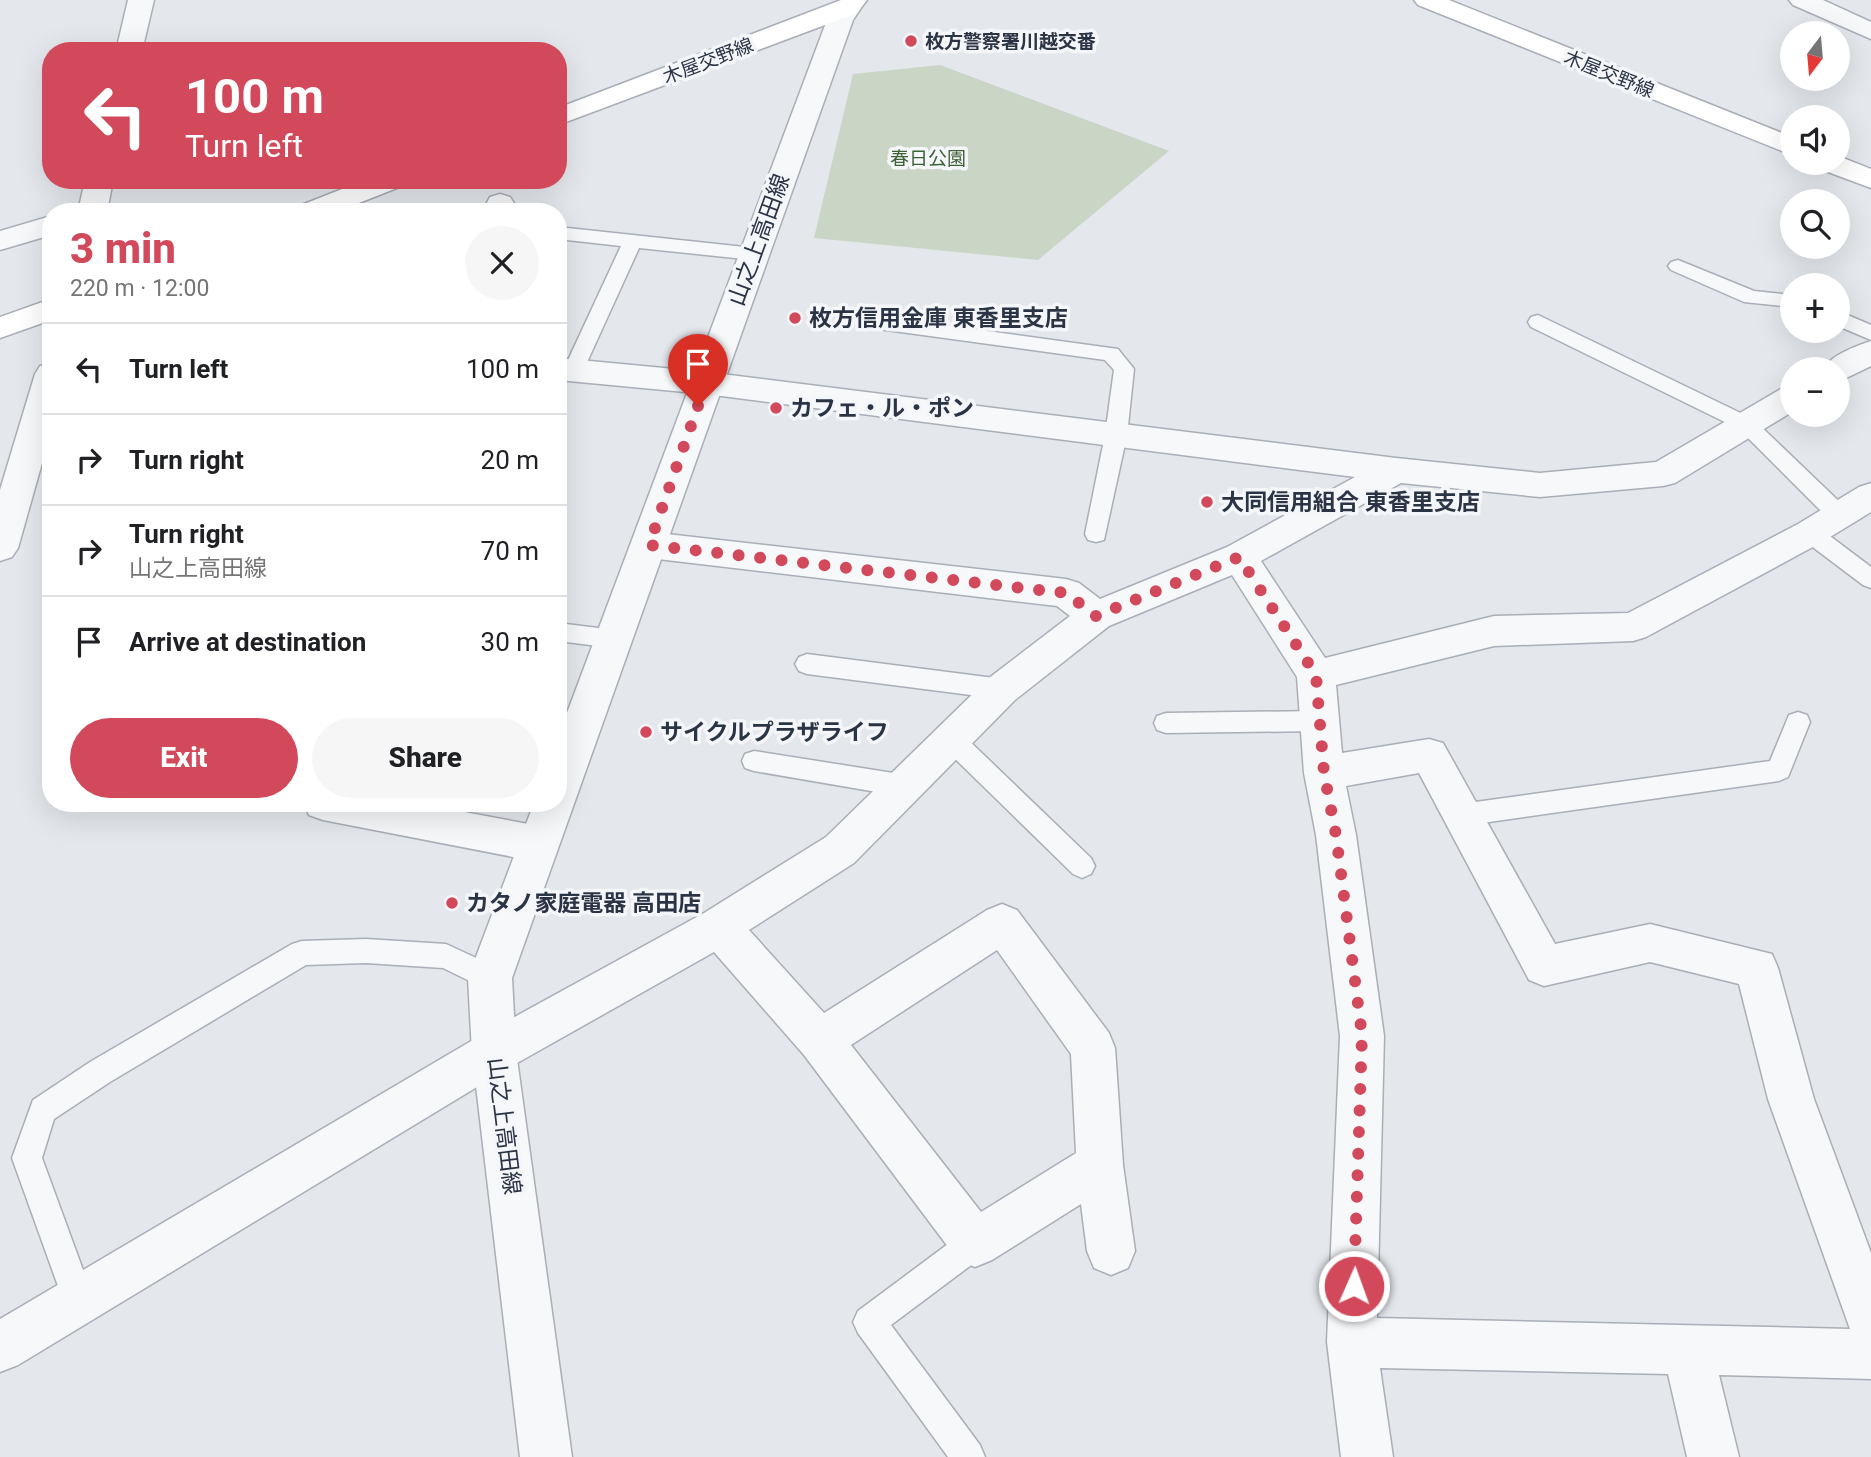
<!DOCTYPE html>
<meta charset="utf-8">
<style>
body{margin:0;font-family:Roboto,"Noto Sans JP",sans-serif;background:#f6f6f6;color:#202124;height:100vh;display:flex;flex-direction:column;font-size:26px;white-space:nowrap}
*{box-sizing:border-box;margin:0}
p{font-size:23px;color:#757577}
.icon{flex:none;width:38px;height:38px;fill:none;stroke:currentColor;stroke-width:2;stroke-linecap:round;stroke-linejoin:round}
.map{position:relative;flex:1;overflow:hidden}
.drawer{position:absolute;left:42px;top:203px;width:525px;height:609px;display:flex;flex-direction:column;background:#fff;border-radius:28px;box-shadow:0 7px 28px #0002}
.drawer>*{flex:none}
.banner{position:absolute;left:42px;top:42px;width:525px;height:147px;border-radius:28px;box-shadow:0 7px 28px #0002;background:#d1495b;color:#fff;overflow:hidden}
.needle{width:46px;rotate:196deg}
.buttons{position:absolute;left:1780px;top:21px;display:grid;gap:14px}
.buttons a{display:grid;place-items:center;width:70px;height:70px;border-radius:50%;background:#fff;box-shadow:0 7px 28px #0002;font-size:35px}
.pin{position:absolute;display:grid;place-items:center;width:60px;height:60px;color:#fff;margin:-72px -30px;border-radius:50% 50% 50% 0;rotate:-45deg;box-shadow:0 0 7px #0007}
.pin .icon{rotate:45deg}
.me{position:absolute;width:77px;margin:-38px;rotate:2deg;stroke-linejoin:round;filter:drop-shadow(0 0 5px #0008)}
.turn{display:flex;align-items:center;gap:24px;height:147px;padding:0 28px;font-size:32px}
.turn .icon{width:91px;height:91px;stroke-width:2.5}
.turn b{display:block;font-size:49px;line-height:60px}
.round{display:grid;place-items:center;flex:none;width:74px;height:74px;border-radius:37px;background:#f6f6f6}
.summary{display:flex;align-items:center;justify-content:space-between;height:119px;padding:0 28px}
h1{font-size:42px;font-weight:800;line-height:52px;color:#d1495b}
.cta{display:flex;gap:14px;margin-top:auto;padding:14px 28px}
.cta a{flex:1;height:80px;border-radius:42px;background:#d1495b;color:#fff;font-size:28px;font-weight:800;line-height:80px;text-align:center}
.cta a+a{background:#f6f6f6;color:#202124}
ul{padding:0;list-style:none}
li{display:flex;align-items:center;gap:21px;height:91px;padding:0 28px;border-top:2px solid #e0e0e0}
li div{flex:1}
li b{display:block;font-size:26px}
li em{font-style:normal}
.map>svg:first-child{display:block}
.green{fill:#c9d6c5}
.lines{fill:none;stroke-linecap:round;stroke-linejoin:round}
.service-casing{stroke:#a9aeb7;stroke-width:3}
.minor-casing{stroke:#a9aeb7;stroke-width:3}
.tertiary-casing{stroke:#a9aeb7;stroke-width:3}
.secondary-casing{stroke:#a9aeb7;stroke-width:3}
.service{fill:#f7f8fa;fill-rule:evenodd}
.minor{fill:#f7f8fa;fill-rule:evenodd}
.tertiary{fill:#f7f8fa;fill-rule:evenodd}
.secondary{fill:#fff;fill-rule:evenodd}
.route{stroke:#d1495b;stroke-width:12;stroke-dasharray:0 21.6}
.poi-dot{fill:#d1495b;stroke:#f4f6f9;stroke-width:2.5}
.labels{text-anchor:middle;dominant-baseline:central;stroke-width:7;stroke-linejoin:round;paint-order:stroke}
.far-poi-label{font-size:19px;font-weight:bold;fill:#2b3445;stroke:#f4f6f9;text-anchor:start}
.far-street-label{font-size:19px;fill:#2b3445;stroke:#f4f6f9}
.far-park-label{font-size:19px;fill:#3f6138;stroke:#f4f6f9}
.street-label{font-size:23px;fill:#2b3445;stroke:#f4f6f9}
.poi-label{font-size:23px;font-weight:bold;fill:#2b3445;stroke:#f4f6f9;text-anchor:start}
</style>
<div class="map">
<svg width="1871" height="1457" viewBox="0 0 1871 1457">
<rect width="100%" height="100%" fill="#e4e7ec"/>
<path class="green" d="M 940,65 L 1169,151 L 1038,260 L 814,238 L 853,74 Z"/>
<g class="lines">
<g class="service-casing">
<path id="service" d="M 558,227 L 754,248 L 761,250 L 763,254 L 761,258 L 754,260 L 639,248 L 583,371 L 580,376 L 566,376 L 563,371 L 621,246 L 558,239 Z
M 1678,260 L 1754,291 L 1792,295 L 1792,307 L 1744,302 L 1671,270 L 1668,266 L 1671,262 Z
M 1838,311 L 1871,325 L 1871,340 L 1838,326 Z
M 871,315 L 1118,349 L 1134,369 L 1127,435 L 1104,540 L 1096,542 L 1088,540 L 1085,534 L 1105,435 L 1114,370 L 1105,360 L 864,327 L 861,322 L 864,317 Z
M 1538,315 L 1753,419 L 1847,509 L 1850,515 L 1847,521 L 1839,523 L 1831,521 L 1739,429 L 1531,327 L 1528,322 L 1531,317 Z
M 1810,525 L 1818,527 L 1871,567 L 1871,588 L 1863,585 L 1802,539 L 1799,533 L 1802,527 Z
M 558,623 L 614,630 L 622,632 L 626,639 L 622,646 L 614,648 L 558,641 Z
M 807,654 L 1002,679 L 1010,682 L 1014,689 L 1010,696 L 1002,699 L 807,674 L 799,671 L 795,664 L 799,657 Z
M 1320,711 L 1329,714 L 1332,721 L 1329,728 L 1320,731 L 1166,733 L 1157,730 L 1154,723 L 1157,716 L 1166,713 Z
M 1798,712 L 1807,715 L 1810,722 L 1788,777 L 1779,781 L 1461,826 L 1452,823 L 1448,815 L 1452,807 L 1461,804 L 1770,761 L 1789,715 Z
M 952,730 L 961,733 L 1091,858 L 1095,866 L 1091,874 L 1082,878 L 1073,874 L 943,747 L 940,740 L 943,733 Z
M 754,751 L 906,775 L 915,778 L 919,786 L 915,794 L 906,797 L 754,771 L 745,768 L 742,761 L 745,754 Z
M 366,939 L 446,944 L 500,969 L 504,978 L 500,987 L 490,991 L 443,968 L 366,963 L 306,965 L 110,1082 L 54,1119 L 42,1158 L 94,1300 L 89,1311 L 78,1316 L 67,1311 L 12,1158 L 33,1100 L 90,1062 L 292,944 L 302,941 Z
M 975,1228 L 986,1232 L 990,1243 L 986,1254 L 891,1325 L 980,1445 L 985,1457 L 948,1457 L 858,1333 L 853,1322 L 858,1311 L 964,1232 Z"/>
</g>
<g class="minor-casing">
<path id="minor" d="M 1789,0 L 1823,0 L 1871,22 L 1871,39 L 1793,5 Z
M 500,194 L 510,197 L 514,203 L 511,212 L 482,212 L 490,197 Z
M 51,216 L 51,235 L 0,250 L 0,231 Z
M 1871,341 L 1871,366 L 1838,382 L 1838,369 L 1823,369 C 1831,355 1856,346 1871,341 Z
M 558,358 L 706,372 L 1396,458 L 1540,473 L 1656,462 L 1781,389 L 1792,386 L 1792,412 L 1675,483 L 1663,486 L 1540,497 L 1401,483 L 1261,561 L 1325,658 L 1494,616 L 1628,613 L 1798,524 L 1859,487 L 1871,483 L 1871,512 L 1822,542 L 1646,637 L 1633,641 L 1494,646 L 1336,685 L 1342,753 L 1429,739 L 1443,743 L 1555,944 L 1650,924 L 1772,954 L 1778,968 L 1814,1099 L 1871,1253 L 1871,1379 L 1719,1375 L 1739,1457 L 1687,1457 L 1668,1374 L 1380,1368 L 1393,1457 L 1341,1457 L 1327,1342 L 1340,1036 L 1316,835 L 1304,773 L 1297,677 L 1232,575 L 1109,626 L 1015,700 L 854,863 L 749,930 L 824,1013 L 987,910 L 1002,904 L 1017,910 L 1109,1033 L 1115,1048 L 1123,1165 L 1135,1251 L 1128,1268 L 1111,1275 L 1094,1268 L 1087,1251 L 1081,1204 L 992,1260 L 975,1267 L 958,1260 L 804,1055 L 714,952 L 510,1067 L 18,1365 L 0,1372 L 0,1319 L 478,1037 L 704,913 L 826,837 L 989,678 L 1070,616 L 1057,606 L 649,558 L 637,554 L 631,545 L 637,536 L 649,532 L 1066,579 L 1079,583 L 1100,599 L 1227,547 L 1355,477 L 706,394 L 558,380 ZM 1419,773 L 1529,980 L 1544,986 L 1650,962 L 1739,984 L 1768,1099 L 1850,1329 L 1377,1318 L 1384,1036 L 1356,835 L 1346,786 ZM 997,950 L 1071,1054 L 1076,1153 L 981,1212 L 851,1045 Z
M 303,803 L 416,803 L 539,826 L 553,831 L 559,844 L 553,857 L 539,862 L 323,820 L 309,815 Z"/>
</g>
<g class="tertiary-casing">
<path id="tertiary" d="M 128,0 L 154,0 L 142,51 L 116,51 Z
M 848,0 L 857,3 L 861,8 L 853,20 L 512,978 L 516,1052 L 572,1457 L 520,1457 L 472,1052 L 468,978 L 534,803 L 558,803 L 558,737 L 827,20 L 839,3 Z
M 85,180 L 113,180 L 107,212 L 78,212 Z
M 51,363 L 51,431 L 18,548 L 12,557 L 0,561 L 0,490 L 35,374 L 40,366 Z"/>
</g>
<g class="secondary-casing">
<path id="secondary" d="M 841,0 L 867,0 L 857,13 L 558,125 L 558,108 Z
M 1414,0 L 1449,0 L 1792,137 L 1792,155 L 1418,5 Z
M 1838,156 L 1871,169 L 1871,188 L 1820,169 L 1816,163 L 1838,163 Z
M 365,180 L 406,180 L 402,186 L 336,212 L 295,212 L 299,206 Z
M 51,299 L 51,320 L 0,338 L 0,317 Z"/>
</g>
<use href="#service" class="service"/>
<use href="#minor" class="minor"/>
<use href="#tertiary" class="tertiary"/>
<use href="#secondary" class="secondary"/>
</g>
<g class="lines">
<path class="route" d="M 698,406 L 649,545 L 1066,593 L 1096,616 L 1239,557 L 1316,675 L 1324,773 L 1336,835 L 1362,1035 L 1354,1286"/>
</g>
<g class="poi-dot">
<circle cx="911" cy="41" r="7"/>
<circle cx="795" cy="318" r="7"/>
<circle cx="776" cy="408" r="7"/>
<circle cx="1207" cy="502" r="7"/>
<circle cx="646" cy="732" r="7"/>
<circle cx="452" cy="903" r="7"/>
</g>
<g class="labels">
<g class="far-poi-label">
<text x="925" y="41">枚方警察署川越交番</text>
</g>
<g class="far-street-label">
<text transform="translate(708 61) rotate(-21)">木屋交野線</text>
<text transform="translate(1609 74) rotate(22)">木屋交野線</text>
</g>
<g class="far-park-label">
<text x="928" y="158">春日公園</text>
</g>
<g class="street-label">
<text transform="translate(759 240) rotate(-70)">山之上高田線</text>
<text transform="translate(504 1126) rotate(83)">山之上高田線</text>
</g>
<g class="poi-label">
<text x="809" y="318">枚方信用金庫 東香里支店</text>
<text x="790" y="408">カフェ・ル・ポン</text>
<text x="1221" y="502">大同信用組合 東香里支店</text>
<text x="660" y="732">サイクルプラザライフ</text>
<text x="466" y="903">カタノ家庭電器 高田店</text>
</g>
</g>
</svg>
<div class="buttons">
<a><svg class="needle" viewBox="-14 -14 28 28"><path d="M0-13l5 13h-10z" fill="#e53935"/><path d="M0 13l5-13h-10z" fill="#757577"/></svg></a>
<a><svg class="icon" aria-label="sound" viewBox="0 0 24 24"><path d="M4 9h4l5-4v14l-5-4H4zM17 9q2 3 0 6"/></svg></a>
<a><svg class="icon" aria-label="search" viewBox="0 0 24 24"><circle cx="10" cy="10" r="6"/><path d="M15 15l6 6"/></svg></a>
<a>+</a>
<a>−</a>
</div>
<div class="pin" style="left:698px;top:406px;background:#d93025"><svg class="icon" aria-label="arrive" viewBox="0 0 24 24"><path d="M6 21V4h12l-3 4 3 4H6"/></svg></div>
<svg class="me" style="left:1354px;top:1286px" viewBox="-20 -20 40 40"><circle r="17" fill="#d1495b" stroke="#fff" stroke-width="3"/><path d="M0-11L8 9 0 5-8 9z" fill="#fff"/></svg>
<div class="banner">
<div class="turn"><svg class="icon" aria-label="left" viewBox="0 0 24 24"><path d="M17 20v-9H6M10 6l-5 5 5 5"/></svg><div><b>100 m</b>Turn left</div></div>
</div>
<section class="drawer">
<div class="summary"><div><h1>3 min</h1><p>220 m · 12:00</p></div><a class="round"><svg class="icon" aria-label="close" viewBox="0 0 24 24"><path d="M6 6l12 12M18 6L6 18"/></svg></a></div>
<ul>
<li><svg class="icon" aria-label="left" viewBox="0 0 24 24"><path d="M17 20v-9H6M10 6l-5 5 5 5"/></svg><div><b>Turn left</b></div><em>100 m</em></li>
<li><svg class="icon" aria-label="right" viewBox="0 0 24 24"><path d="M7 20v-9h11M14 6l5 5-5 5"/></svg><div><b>Turn right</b></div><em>20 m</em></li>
<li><svg class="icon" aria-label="right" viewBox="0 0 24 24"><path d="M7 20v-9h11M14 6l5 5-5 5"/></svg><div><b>Turn right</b><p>山之上高田線</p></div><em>70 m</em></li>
<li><svg class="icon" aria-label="arrive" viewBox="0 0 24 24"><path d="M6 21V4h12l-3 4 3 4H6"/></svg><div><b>Arrive at destination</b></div><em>30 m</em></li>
</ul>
<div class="cta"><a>Exit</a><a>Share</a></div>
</section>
</div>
